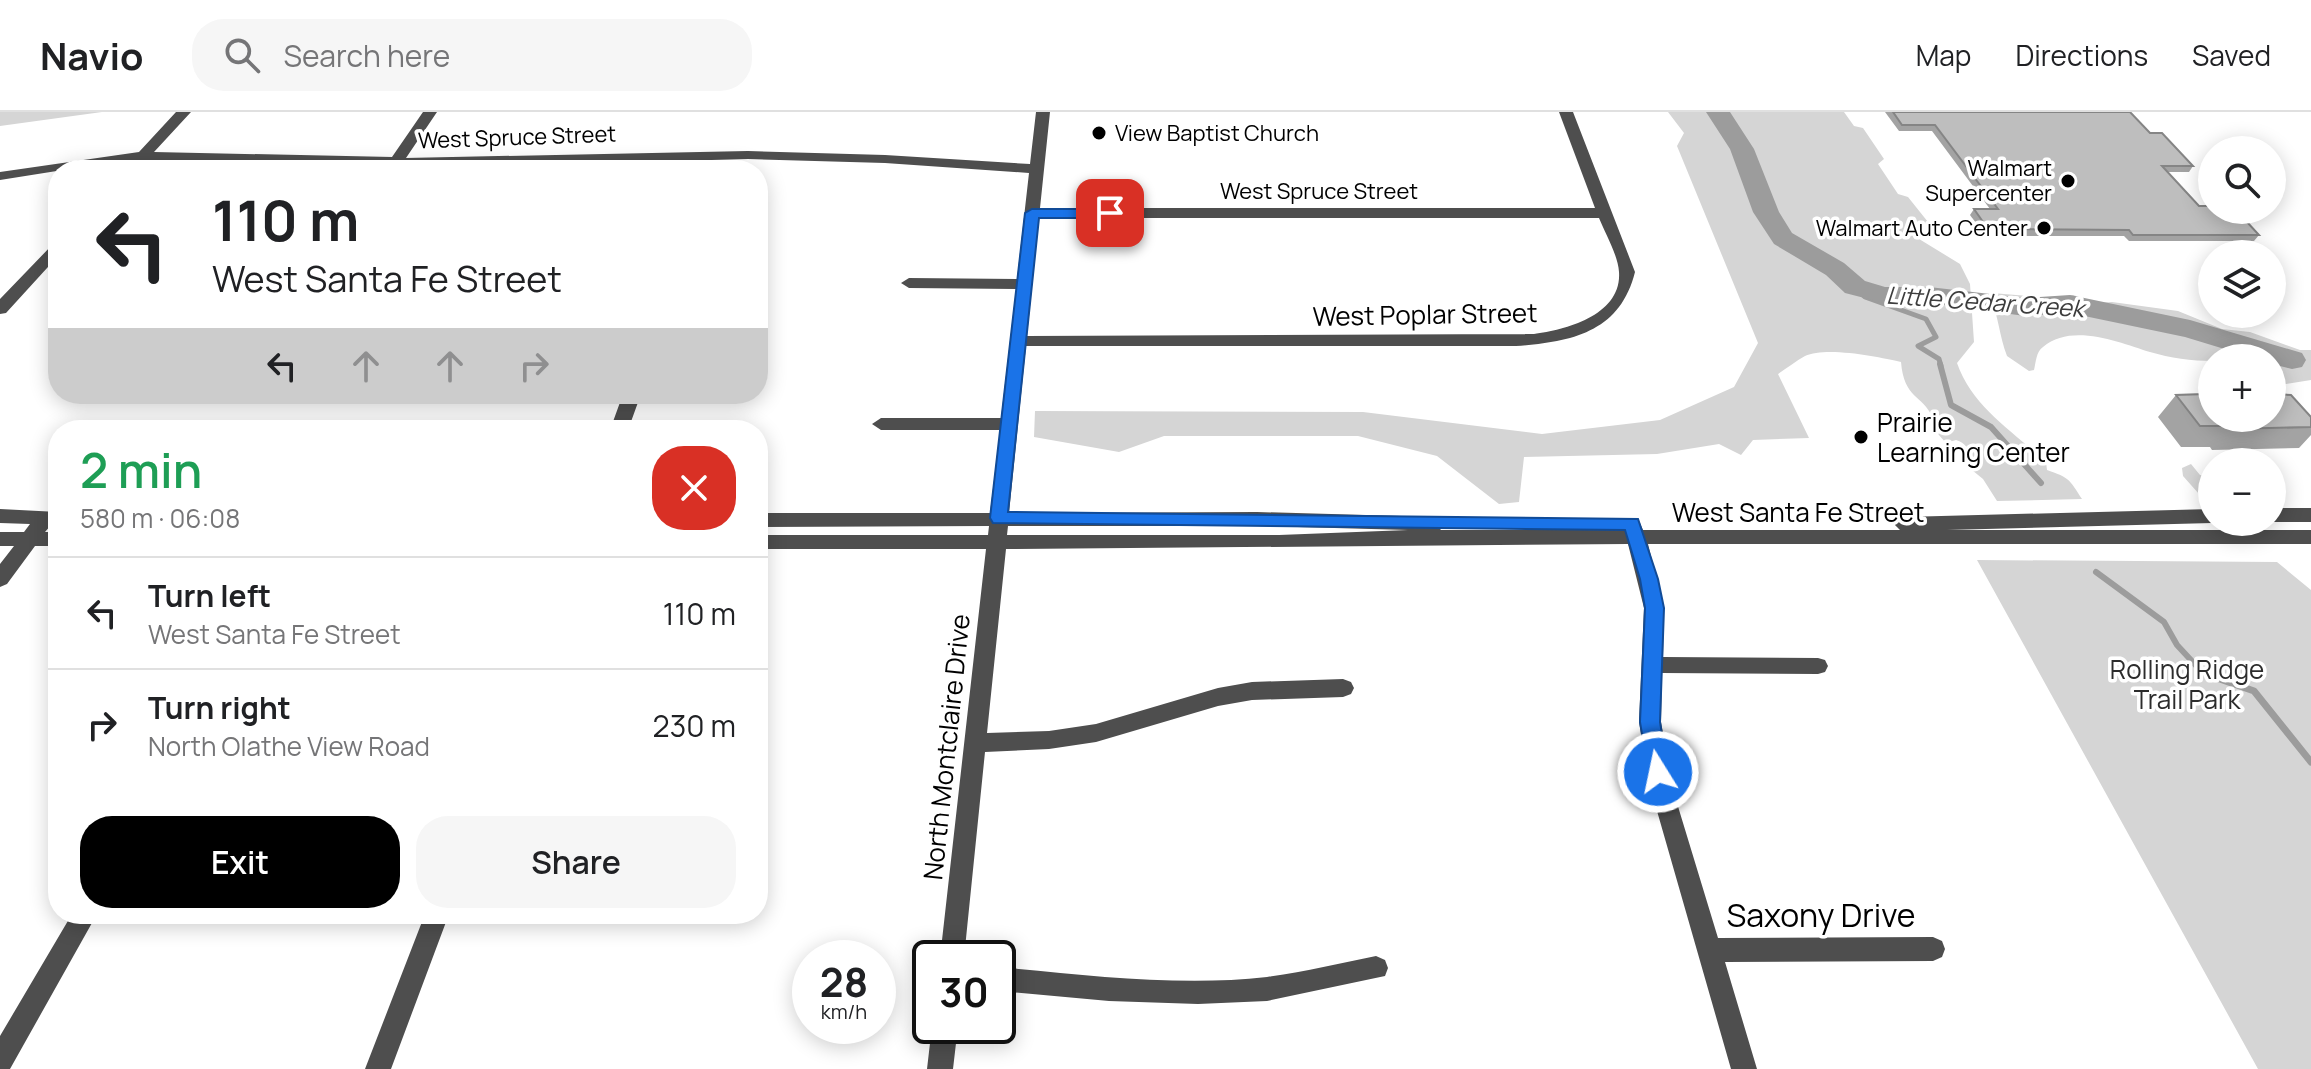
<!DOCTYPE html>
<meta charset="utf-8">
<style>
body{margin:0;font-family:Manrope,sans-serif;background:#f6f6f6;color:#202124;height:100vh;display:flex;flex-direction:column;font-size:30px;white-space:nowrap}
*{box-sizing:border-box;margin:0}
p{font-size:26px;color:#757577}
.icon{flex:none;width:44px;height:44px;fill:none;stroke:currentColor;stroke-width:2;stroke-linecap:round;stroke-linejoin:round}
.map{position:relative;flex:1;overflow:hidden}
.drawer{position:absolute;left:48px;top:308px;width:720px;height:504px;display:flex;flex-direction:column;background:#fff;border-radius:32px;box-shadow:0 4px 20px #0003}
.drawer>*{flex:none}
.banner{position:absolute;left:48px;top:48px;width:720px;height:244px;border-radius:32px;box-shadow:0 4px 20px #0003;background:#fff;color:#202124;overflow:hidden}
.fabs{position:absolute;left:2198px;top:24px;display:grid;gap:16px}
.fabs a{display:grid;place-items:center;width:88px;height:88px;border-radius:50%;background:#fff;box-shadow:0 4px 20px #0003;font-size:40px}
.speed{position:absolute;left:792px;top:828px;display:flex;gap:16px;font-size:40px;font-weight:700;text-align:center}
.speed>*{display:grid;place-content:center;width:104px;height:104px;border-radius:50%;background:#fff;box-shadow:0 4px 20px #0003;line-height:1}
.speed small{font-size:20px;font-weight:400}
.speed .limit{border:4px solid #111;border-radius:12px;background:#fff;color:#111}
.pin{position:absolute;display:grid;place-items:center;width:68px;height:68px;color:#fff;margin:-34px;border-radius:16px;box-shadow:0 4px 12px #0006}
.me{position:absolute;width:88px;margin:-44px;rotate:350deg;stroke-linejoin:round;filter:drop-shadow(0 0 6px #0008)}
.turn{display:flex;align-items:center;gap:28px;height:168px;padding:0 32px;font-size:36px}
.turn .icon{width:104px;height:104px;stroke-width:2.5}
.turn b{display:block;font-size:56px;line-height:68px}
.lanes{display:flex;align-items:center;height:76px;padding:0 32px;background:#0003;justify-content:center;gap:40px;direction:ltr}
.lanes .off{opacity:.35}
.round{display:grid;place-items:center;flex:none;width:84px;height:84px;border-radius:32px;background:#f6f6f6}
.head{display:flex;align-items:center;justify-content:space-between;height:136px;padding:0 32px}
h1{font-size:48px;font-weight:600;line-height:60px;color:#1e9e55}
.cta{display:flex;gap:16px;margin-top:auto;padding:16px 32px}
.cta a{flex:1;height:92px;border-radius:32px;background:#000;color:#fff;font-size:32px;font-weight:600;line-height:92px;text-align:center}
.cta a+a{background:#f6f6f6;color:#202124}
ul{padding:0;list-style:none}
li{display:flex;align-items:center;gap:24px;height:112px;padding:0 32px;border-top:2px solid #e0e0e0}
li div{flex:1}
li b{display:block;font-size:30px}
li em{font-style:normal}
header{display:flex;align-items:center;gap:48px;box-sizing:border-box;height:112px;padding:0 40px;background:#fff;border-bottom:2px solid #e0e0e0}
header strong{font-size:38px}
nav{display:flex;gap:44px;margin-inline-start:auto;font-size:28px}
.search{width:560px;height:72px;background:#f6f6f6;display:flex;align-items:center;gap:20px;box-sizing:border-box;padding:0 28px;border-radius:32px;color:#757577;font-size:30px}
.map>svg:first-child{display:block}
.green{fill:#d5d5d5}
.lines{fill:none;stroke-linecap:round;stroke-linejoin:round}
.stream-far2{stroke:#9c9c9c;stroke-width:5}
.stream-far1{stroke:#9c9c9c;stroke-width:6}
.stream{stroke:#9c9c9c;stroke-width:7}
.river{fill:#9c9c9c;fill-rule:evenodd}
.minor{fill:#4e4e4e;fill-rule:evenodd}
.wall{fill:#a3a3a3}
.building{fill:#bebebe;stroke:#858585;stroke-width:2}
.route{fill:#1a73e8;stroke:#114b97;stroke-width:2}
.poi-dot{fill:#000;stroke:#fff;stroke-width:3}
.labels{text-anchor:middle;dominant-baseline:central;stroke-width:7;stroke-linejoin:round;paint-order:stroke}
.far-poi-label{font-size:22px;fill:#000;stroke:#fff;text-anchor:end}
.far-street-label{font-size:22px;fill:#000;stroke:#fff}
.far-water-label{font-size:24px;font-style:italic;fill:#3d3d3d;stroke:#fff}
.street-label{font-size:26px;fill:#000;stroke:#fff}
.poi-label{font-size:26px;fill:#000;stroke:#fff;text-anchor:start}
.park-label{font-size:26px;fill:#2c2c2c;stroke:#fff}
.near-street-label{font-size:32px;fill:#000;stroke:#fff}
</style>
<header>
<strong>Navio</strong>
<div class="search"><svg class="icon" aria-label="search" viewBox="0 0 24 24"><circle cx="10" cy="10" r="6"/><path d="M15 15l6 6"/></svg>Search here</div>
<nav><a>Map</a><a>Directions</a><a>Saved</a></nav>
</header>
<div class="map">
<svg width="2311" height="957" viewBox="0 0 2311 957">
<rect width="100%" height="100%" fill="#fff"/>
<path class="green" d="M 0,0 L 102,0 L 0,14 Z
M 1668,0 L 1844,0 L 1854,14 L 1863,16 L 1884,47 L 1878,52 L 1898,82 L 1908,85 L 1932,115 L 1907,111 L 1906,119 L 1960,152 L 1970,172 L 1974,230 L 1957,251 C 1972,295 2014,320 2046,350 L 2047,358 C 2070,366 2069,367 2082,387 L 1997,389 L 1983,367 L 1967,354 C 1969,342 1971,333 1956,328 L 1946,331 L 1930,313 L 1933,306 C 1922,282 1904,287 1901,250 C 1880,245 1826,234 1805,244 C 1796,249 1787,256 1778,262 L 1809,326 L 1753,328 L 1741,343 L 1719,332 L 1657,342 L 1524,345 L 1519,390 L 1499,392 L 1437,344 L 1358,324 L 1164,324 L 1119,340 L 1034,325 L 1035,299 L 1363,300 L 1542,322 L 1660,308 L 1734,275 L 1758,231 L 1677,34 L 1684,21 Z
M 1992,181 L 2051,186 L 2073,183 L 2098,191 L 2112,190 L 2178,199 L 2222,217 L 2250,220 L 2300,238 L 2311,238 L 2311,268 L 2286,272 L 2272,268 L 2272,246 C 2254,246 2241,240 2223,240 L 2219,246 L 2212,246 L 2212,249 C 2192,249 2170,246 2150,240 C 2121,231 2072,210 2043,235 C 2036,240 2036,250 2034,258 L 2029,259 L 2007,244 C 1999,223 1999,205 1990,185 Z
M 2191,352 L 2200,363 L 2212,363 L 2212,383 L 2199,382 L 2183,364 L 2182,356 Z
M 1977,448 L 2277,450 L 2311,478 L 2311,957 L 2258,957 Z"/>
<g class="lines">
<path class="stream-far2" d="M 1855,175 L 1865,185 L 1926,207 L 1936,225 L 1918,234 L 1939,247 L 1941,254"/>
<path class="stream-far1" d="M 1940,252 L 1951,293 L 1991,315 L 2041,371
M 2096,460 L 2164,510 L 2177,533 L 2202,560 L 2223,568"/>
<path class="stream" d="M 2217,566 L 2254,579 L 2311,650"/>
<path class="river" d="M 1706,0 L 1730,0 L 1754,37 L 1779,100 L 1792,121 L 1844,151 L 1865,169 L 1885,175 L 1929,175 L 2025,186 L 2070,183 L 2190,208 L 2302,241 L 2306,248 L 2302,255 L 2292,257 L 2272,252 L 2272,246 L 2254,246 L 2185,225 L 2070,201 L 2025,204 L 1929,191 L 1884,191 L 1845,181 L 1826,163 L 1774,132 L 1753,100 L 1730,37 Z"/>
<path class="minor" d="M 176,0 L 191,0 L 154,40 L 392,45 L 423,0 L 437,0 L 406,46 L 748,39 L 885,43 L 1030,52 L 1036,0 L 1050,0 L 1040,96 L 1595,96 L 1559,0 L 1573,0 L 1635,160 C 1620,220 1572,230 1516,234 L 1026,234 L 1009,401 L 1257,400 L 1436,405 L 1446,412 L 1440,418 L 1624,418 L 1626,411 L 1640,411 L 1643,418 L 1900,418 L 1894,412 L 1904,405 L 2212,397 L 2212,410 L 2215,410 L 2212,411 L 1947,418 L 2311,418 L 2311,432 L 1648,432 L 1664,496 L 1663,545 L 1818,546 L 1825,548 L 1828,554 L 1825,560 L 1818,562 L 1662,561 L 1661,610 L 1673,678 L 1718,826 L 1933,825 L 1942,829 L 1945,837 L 1942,845 L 1933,849 L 1725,850 L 1757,957 L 1731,957 L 1651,678 L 1639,610 L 1644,496 L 1628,432 L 1006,437 L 987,621 L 1049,619 L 1096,612 L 1218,576 L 1252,570 L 1343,567 L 1351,570 L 1354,576 L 1351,582 L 1343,585 L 1252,588 L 1218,594 L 1096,630 L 1049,637 L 985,640 L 964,846 L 940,846 L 986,437 L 758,437 L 758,423 L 988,423 L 989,414 L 758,415 L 758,401 L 990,401 L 1000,318 L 881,318 L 872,312 L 881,306 L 1001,306 L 1016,177 L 909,176 L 901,171 L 909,166 L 1017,167 L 1029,61 L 885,51 L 748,47 L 451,55 L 146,49 L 138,53 L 126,48 L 0,68 L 0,60 L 139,40 ZM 1039,106 L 1599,106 C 1605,121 1618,143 1619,160 C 1622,203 1566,218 1534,222 L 1027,224 ZM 1008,414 L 1257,414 L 1408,418 L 1279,423 L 1007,423 Z
M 58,130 L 58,144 L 6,201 L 0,202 L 0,187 L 53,132 Z
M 623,282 L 641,282 L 628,318 L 610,318 Z
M 2272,396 L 2311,396 L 2311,410 L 2272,410 Z
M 0,397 L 58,400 L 58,412 L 51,413 L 45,420 L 58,420 L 58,434 L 35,434 L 7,472 L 0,475 L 0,452 L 14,434 L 0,434 L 0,420 L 24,420 L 30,412 L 0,411 Z
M 72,802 L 97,802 L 10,957 L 0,957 L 0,924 Z
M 425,802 L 449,802 L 391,957 L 365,957 Z
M 1376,844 L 1385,848 L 1388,856 L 1385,864 L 1267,889 L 1198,892 L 1109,889 L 998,879 L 998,855 C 1086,863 1179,875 1267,865 C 1304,860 1340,851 1376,844 Z
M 932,914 L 958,914 L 953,957 L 927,957 Z"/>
</g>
<path class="wall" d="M 1885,0 L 2130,0 L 2150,21 L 2193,54 L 2189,60 L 2168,60 L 2199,94 L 2259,123 L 2254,129 L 2129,129 L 2124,124 L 1985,124 L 1970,103 L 1974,97 L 1990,97 L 1932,19 L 1899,19 Z
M 2202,280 L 2311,305 L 2311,323 L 2299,336 L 2212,338 L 2210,335 L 2181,335 L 2158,305 L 2176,283 L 2200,283 Z"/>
<path class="building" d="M 1893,0 L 2130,0 L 2150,21 L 2162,21 L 2193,54 L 2162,54 L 2199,94 L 2212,94 L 2212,98 L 2236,98 L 2259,123 L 2133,123 L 2129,118 L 1988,117 L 1974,97 L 1998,97 L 1935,13 L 1902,13 Z
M 2202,280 L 2212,280 L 2212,306 L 2272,306 L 2272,282 L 2291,283 L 2311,305 L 2311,315 L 2231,317 L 2229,314 L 2200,314 L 2176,283 L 2204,282 Z"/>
<path class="route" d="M 1032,97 L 1110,97 L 1117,101 L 1110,106 L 1039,106 L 1008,400 L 1638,407 L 1658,467 L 1664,496 L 1660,610 L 1668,660 L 1665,666 L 1658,669 L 1651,666 L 1648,660 L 1640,610 L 1645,496 L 1640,467 L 1625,418 L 993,411 L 990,406 L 1025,101 Z"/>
<g class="poi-dot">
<circle cx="1099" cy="21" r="8"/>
<circle cx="2068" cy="69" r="8"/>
<circle cx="2044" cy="116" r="8"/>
<circle cx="1861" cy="325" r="8"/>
</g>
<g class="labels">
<g class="far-poi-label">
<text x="1115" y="21" text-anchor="start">View Baptist Church</text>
<text x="2052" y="56">Walmart<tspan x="2052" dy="25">Supercenter</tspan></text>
<text x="2028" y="116">Walmart Auto Center</text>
</g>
<g class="far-street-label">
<text transform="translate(517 25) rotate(-2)">West Spruce Street</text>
<text x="1319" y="79">West Spruce Street</text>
</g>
<g class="far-water-label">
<text transform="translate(1985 189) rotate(4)">Little Cedar Creek</text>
</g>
<g class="street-label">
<text transform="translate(1425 202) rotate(-1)">West Poplar Street</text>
<text x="1798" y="400">West Santa Fe Street</text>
<text transform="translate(946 635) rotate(-84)">North Montclaire Drive</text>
</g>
<g class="poi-label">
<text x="1877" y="310">Prairie<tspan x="1877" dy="30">Learning Center</tspan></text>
</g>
<g class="park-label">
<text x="2187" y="557">Rolling Ridge<tspan x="2187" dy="30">Trail Park</tspan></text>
</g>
<g class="near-street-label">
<text x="1821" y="803">Saxony Drive</text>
</g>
</g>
</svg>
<div class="fabs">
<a><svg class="icon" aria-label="search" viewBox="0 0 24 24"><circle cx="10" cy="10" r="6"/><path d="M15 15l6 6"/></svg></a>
<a><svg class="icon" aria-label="layers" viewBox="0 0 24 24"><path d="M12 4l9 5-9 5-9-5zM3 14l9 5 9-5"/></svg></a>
<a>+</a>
<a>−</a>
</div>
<div class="speed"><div>28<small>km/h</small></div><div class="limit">30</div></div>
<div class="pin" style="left:1110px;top:101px;background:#d93025"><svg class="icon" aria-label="arrive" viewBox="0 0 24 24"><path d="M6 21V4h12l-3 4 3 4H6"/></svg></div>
<svg class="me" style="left:1658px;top:660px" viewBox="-20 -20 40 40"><circle r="17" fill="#1a73e8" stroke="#fff" stroke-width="3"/><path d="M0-11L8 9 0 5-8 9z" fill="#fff"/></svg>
<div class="banner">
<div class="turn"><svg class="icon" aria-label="left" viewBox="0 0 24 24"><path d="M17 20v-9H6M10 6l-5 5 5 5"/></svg><div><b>110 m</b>West Santa Fe Street</div></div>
<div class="lanes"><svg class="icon" aria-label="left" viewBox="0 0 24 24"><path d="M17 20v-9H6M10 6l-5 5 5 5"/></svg><svg class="icon off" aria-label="ahead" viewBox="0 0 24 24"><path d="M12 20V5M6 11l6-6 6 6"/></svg><svg class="icon off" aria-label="ahead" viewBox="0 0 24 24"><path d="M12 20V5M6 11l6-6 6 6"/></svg><svg class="icon off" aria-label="right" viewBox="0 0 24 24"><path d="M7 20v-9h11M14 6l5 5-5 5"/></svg></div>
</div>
<section class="drawer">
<div class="head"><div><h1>2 min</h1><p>580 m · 06:08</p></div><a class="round" style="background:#d93025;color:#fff"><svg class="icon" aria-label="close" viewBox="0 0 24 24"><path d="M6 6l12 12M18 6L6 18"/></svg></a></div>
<ul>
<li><svg class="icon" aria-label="left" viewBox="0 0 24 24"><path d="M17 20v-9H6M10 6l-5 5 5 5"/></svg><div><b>Turn left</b><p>West Santa Fe Street</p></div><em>110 m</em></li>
<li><svg class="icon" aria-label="right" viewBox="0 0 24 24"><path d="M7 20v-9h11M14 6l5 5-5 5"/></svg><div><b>Turn right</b><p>North Olathe View Road</p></div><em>230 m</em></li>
</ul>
<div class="cta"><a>Exit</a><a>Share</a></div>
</section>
</div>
